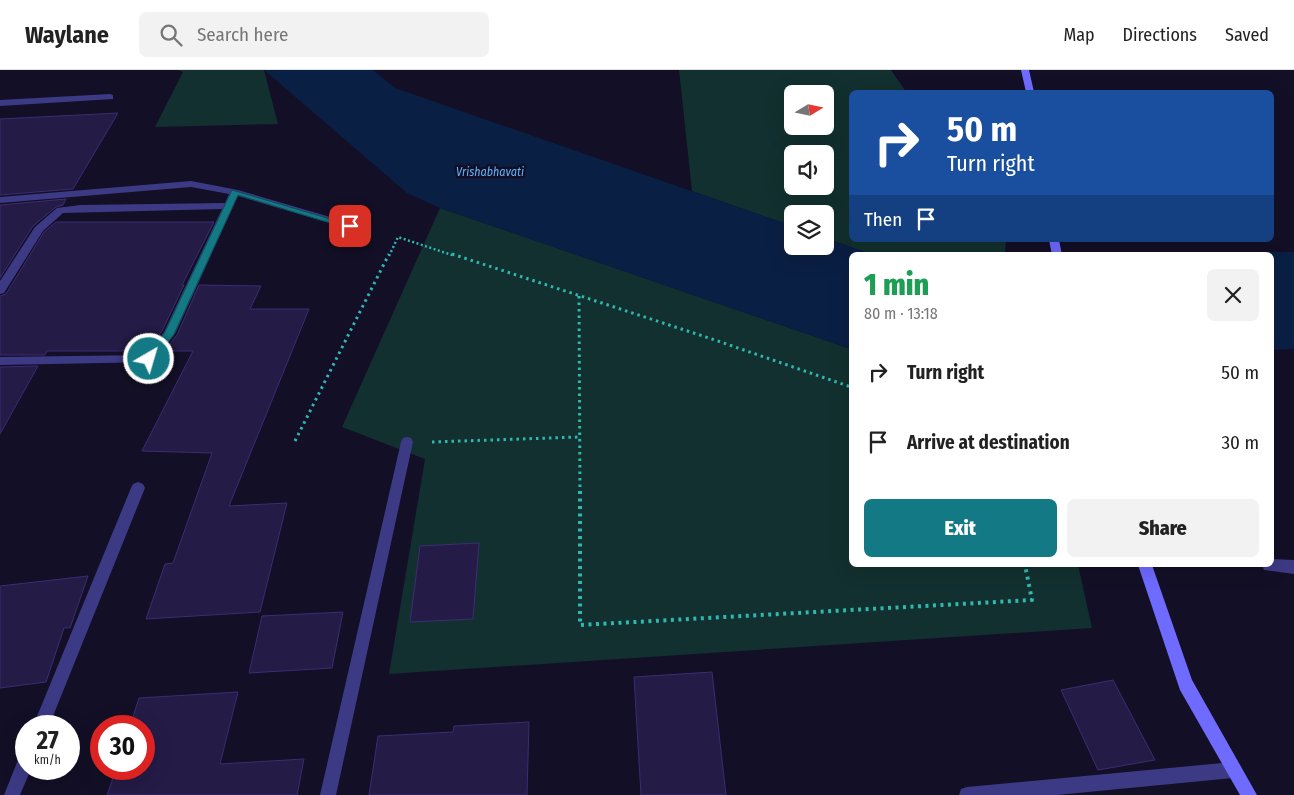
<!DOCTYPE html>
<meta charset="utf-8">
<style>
body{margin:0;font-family:"Fira Sans Condensed",sans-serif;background:#f2f2f2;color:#222;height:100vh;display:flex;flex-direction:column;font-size:19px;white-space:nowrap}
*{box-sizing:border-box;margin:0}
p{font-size:16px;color:#767676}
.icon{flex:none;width:28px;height:28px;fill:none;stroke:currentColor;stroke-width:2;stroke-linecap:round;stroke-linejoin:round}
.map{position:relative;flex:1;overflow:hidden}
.side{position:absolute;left:849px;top:182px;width:425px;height:315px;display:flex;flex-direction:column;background:#fff;border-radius:8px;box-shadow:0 5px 20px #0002}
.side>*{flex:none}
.top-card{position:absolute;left:849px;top:20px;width:425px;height:152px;border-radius:8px;box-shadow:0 5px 20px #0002;background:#1a4fa0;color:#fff;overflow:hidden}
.needle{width:32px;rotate:80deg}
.tools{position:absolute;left:784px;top:15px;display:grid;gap:10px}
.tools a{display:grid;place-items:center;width:50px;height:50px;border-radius:8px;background:#fff;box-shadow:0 5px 20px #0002;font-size:25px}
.speed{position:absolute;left:15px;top:645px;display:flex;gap:10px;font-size:25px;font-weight:700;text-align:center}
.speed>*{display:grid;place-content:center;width:65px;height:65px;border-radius:50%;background:#fff;box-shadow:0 5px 20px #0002;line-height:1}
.speed small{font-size:12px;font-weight:400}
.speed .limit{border:8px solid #d22;background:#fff;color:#111}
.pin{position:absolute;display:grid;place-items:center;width:42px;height:42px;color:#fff;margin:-21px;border-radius:10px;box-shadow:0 2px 8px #0006}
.me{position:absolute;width:55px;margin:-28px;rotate:38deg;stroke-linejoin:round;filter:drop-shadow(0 0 4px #0008)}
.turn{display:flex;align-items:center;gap:18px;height:105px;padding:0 15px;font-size:22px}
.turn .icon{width:65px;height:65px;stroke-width:2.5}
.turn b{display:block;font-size:35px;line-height:42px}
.then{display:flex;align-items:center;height:48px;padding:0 15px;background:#0003;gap:10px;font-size:19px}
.round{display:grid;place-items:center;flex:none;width:52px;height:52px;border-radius:8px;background:#f2f2f2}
.overview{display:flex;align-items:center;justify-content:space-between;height:85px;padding:0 15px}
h1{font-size:30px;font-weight:800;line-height:38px;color:#1e9e55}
.cta{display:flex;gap:10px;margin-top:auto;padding:10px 15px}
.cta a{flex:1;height:58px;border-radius:8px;background:#137a85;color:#fff;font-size:20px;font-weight:800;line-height:58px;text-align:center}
.cta a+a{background:#f2f2f2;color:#222}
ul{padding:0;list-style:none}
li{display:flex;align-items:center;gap:15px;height:70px;padding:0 15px}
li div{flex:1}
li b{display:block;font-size:19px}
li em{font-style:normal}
header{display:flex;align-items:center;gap:30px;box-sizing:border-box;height:70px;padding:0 25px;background:#fff;border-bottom:1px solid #e0e0e0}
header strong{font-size:24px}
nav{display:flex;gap:28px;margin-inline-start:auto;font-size:18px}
.search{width:350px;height:45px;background:#f2f2f2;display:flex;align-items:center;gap:12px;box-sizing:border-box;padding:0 18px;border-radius:8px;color:#767676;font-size:19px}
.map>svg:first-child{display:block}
.green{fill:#12302f;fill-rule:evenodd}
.water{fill:#0a1f44}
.building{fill:#241b47;stroke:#3b2d73}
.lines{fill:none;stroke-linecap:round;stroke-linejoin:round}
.path-far2{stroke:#2fb8b0;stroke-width:2.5;stroke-dasharray:2 2.5;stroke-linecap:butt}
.path-far1{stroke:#2fb8b0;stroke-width:3;stroke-dasharray:2.5 4;stroke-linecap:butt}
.path{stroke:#2fb8b0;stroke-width:4;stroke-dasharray:3 4.5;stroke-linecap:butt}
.lane{fill:#3d3a85;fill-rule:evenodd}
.street{fill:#3d3a85;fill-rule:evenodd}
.secondary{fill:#6f6bff;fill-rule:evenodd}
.route{fill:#137a85;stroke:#0c4f56}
.labels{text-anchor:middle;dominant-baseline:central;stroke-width:5;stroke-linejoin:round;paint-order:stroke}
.far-water-label{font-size:12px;font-style:italic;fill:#62b6ff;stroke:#130f26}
</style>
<header>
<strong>Waylane</strong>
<div class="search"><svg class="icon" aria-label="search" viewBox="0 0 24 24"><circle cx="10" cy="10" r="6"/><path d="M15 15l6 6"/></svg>Search here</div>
<nav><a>Map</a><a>Directions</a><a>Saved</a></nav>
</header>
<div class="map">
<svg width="1294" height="725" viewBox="0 0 1294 725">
<rect width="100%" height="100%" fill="#130f26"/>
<path class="green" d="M 178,0 L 264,0 L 278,54 L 155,57 L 183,2 Z
M 679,0 L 891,0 L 906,22 L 851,22 L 851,170 L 1006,170 L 1005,183 L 865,182 L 825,168 L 825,144 L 792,144 L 792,156 L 692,121 ZM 792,24 L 825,24 L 825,56 L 792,56 ZM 792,84 L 825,84 L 825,116 L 792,116 Z
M 440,138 L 851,279 L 851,495 L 1078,495 L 1092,558 L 389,604 L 425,389 L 342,357 Z"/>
<path class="water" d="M 264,0 L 373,0 L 395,18 L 792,156 L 792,176 L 825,176 L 825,168 L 865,182 L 1294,182 L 1294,279 L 1271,280 L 1271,185 L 851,185 L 851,279 L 440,138 L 407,123 Z"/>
<path class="building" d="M 118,43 L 73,119 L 0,125 L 0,49 Z
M 66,129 L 63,135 L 56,137 L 33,156 L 0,208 L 0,135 Z
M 56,152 L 214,152 L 182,215 L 184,215 L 162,261 L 147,281 L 47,281 L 45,285 L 0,285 L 0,226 L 6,224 L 44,162 Z
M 199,215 L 261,216 L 250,239 L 309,239 L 229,436 L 287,433 L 260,542 L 146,549 L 165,494 L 173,493 L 212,383 L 142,381 L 193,281 L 164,281 L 177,265 Z
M 38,296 L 0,364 L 0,297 Z
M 479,473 L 473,549 L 410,552 L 420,476 Z
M 88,506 L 70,558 L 64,558 L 46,612 L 0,618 L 0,516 Z
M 343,542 L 332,598 L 249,603 L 262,546 Z
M 712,602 L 726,725 L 641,725 L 634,607 Z
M 1113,610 L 1155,690 L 1098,700 L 1061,620 Z
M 238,622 L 220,694 L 304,689 L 297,725 L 107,725 L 116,699 L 144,699 L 144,656 L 130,656 L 139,628 Z
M 529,652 L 527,725 L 369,725 L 378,666 L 453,662 L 454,656 Z"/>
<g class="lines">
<path class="path-far2" d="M 389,186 L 398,167 L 455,186"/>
<path class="path-far1" d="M 452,184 L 712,269 L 851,317
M 579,226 L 580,422
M 295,371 L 389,184
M 432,372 L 579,367"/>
<path class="path" d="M 580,421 L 580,555 L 1032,530 L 1025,495"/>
<path class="lane" d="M 1271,489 L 1294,490 L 1294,504 L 1264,500 L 1262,495 L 1271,495 Z"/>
<path class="street" d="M 110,24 L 113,25 L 113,29 L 0,36 L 0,30 Z
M 191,111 L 238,120 L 354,154 L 355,156 L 350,159 L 238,126 L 175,264 L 153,292 L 0,295 L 0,287 L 146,285 L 164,262 L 222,139 L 63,143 L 43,161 L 4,223 L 0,224 L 0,211 L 35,157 L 57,138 L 80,135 L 225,133 L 229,124 L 191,117 L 0,133 L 0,127 Z
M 407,367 L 411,368 L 413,372 L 336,725 L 320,725 L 401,372 L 403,368 Z
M 138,412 L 143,414 L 145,418 L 49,656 L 33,656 L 131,418 L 133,414 Z
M 26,683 L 26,699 L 31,699 L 20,725 L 4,725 L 20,685 Z
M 1233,692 L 1239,694 L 1241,700 L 1239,706 L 1233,708 L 1057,725 L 959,725 L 961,719 L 967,717 Z"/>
<path class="secondary" d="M 1021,0 L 1029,0 L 1034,22 L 1026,22 Z
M 1049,170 L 1059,170 L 1062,185 L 1052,185 Z
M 1138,495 L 1152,495 L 1192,610 L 1257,725 L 1240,725 L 1180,620 Z"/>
</g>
<path class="route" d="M 232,120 L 354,156 L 350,159 L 238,125 L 174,264 L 153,292 L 146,292 L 146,286 L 165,262 Z"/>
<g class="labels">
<g class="far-water-label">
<text x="490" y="102">Vrishabhavati</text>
</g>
</g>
</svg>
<div class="tools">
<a><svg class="needle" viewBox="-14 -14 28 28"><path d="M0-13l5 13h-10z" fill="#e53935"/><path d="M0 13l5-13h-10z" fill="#767676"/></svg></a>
<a><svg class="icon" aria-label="sound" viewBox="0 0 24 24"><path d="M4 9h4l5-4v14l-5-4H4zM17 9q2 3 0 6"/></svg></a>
<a><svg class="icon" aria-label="layers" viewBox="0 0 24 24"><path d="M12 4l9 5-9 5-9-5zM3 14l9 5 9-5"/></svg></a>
</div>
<div class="speed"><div>27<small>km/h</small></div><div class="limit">30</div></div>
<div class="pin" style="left:350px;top:156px;background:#d93025"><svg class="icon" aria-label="arrive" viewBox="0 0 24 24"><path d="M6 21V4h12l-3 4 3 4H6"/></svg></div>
<svg class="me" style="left:149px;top:289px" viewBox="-20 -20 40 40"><circle r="17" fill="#137a85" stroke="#fff" stroke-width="3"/><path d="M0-11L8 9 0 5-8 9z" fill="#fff"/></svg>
<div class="top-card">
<div class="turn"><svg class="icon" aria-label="right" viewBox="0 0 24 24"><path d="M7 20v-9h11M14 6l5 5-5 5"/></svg><div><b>50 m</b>Turn right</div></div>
<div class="then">Then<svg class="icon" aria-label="arrive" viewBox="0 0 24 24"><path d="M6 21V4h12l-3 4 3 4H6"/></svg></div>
</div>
<section class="side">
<div class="overview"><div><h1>1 min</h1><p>80 m · 13:18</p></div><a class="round"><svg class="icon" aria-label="close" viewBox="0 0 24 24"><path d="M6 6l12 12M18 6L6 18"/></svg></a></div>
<ul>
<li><svg class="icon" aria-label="right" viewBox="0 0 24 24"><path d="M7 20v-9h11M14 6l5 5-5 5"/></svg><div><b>Turn right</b></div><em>50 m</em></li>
<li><svg class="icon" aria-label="arrive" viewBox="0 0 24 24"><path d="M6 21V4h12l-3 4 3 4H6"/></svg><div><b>Arrive at destination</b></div><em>30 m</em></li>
</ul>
<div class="cta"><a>Exit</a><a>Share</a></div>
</section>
</div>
